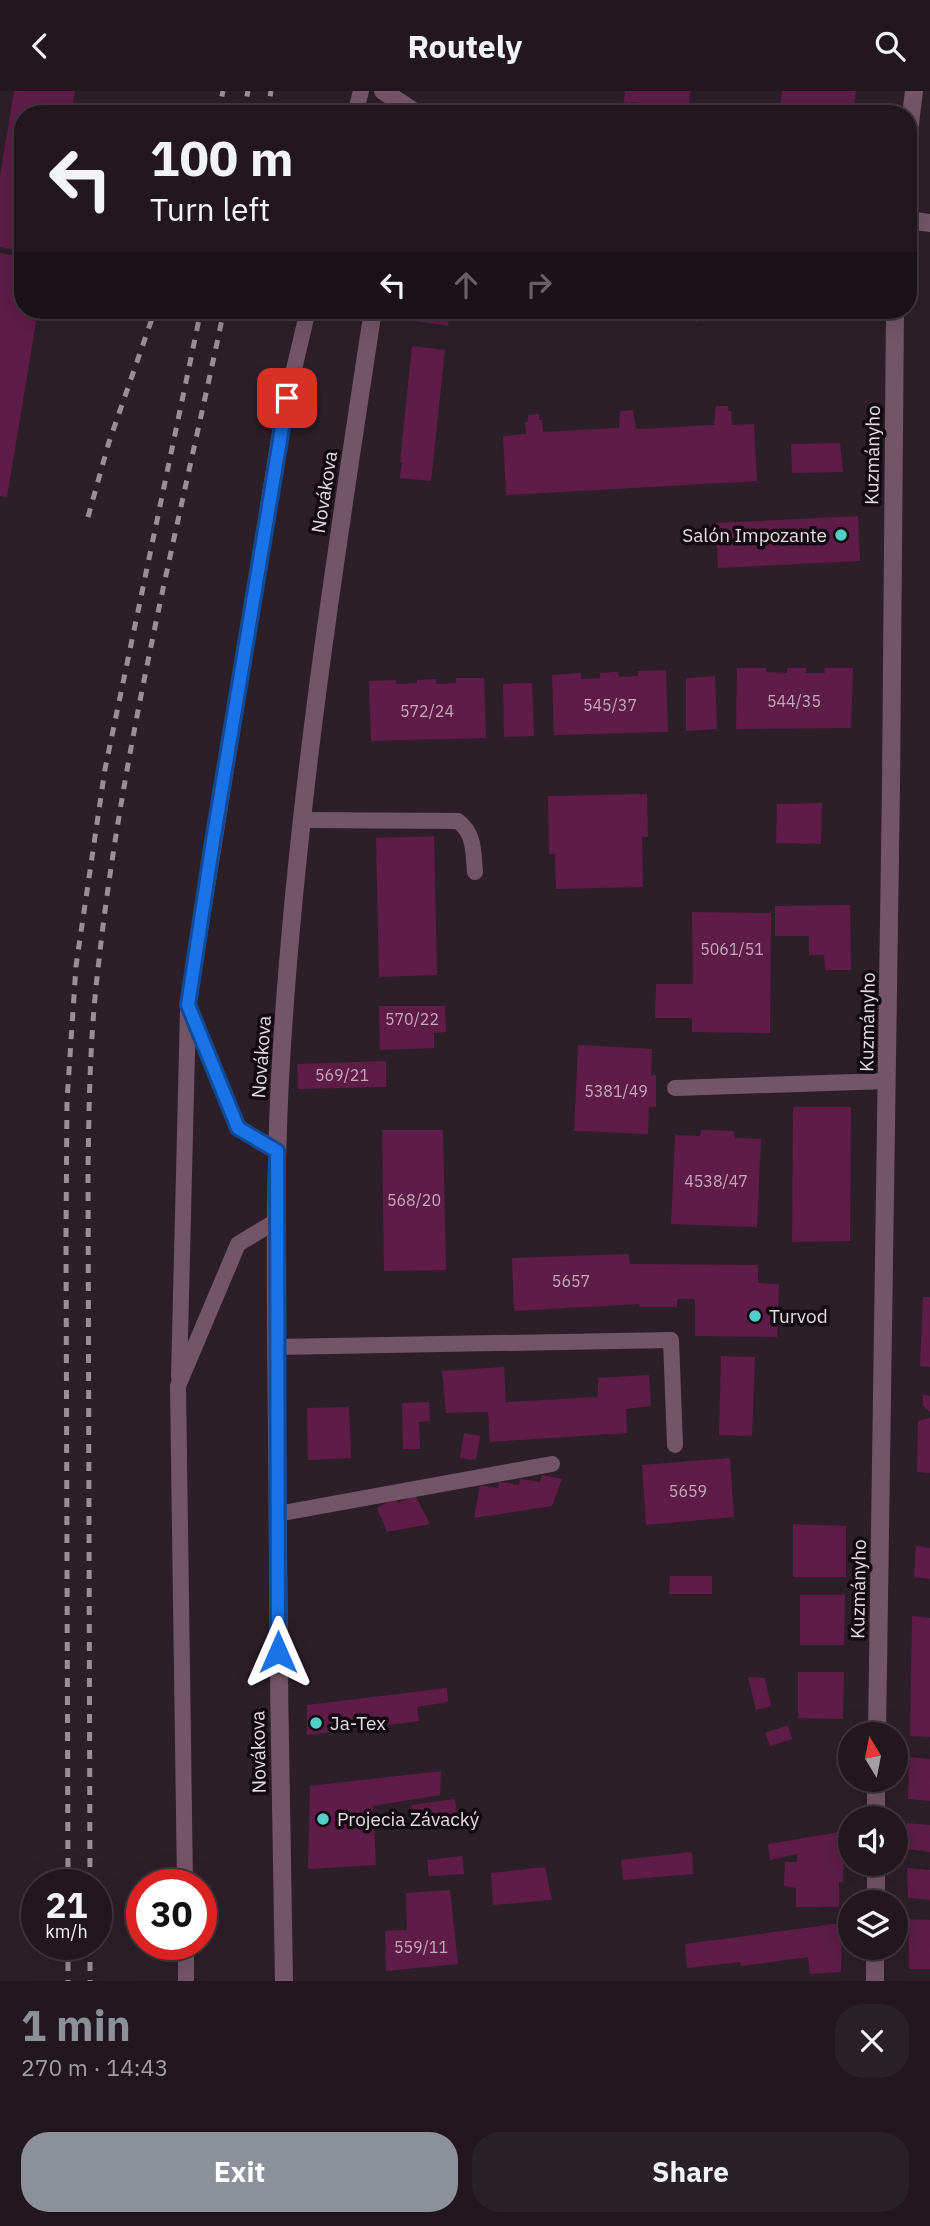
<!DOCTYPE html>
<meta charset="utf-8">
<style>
body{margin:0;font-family:"IBM Plex Sans",sans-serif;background:#2a2027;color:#f1f3f6;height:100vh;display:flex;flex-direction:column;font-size:26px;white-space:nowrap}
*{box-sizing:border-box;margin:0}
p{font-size:23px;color:#a29fa4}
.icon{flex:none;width:38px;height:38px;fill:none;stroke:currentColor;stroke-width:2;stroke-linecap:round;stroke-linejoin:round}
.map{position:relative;height:1890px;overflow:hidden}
.details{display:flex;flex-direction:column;background:#22171e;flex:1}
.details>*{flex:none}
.banner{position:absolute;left:14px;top:14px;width:903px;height:214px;border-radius:28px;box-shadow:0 7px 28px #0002,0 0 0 2px #3f363c;background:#22171e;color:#f1f3f6;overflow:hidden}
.needle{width:46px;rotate:350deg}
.fabs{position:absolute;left:838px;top:1631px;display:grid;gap:14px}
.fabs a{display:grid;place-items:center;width:70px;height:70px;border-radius:50%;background:#22171e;box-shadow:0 7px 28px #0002,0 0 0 2px #3f363c;font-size:35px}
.speed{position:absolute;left:21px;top:1778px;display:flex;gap:14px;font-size:35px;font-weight:700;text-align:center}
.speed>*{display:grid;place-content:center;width:91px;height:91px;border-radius:50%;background:#22171e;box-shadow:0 7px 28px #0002,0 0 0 2px #3f363c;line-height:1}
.speed small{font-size:18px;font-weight:400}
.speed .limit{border:10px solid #d22;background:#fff;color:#111}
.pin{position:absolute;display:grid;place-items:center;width:60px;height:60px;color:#fff;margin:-30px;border-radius:14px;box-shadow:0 4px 10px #0006}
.me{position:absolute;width:77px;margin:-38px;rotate:0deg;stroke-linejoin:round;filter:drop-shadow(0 0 5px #0008)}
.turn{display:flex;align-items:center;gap:24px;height:147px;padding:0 21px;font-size:32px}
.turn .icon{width:91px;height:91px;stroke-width:2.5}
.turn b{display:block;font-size:49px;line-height:60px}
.lanes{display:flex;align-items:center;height:66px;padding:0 21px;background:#0003;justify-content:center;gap:35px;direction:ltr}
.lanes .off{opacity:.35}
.round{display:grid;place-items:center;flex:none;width:74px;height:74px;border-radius:28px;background:#2a2027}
.head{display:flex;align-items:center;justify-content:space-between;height:119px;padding:0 21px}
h1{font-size:42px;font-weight:700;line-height:52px;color:#8c9099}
.button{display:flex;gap:14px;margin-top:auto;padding:14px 21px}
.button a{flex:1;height:80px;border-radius:28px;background:#8c9099;color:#fff;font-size:28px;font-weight:700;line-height:80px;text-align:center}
.button a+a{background:#2a2027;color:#f1f3f6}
header{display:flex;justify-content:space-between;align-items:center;height:91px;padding:0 21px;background:#22171e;font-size:32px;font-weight:700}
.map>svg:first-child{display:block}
.building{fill:#5f1c49}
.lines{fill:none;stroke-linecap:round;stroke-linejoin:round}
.service{stroke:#745567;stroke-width:16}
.minor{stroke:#745567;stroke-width:18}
.rail{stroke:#9a8f96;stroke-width:5;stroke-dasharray:9 9;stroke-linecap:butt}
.route-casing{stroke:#114b97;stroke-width:18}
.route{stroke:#1a73e8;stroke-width:12}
.poi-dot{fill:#53cdca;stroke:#120b0f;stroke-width:2.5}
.labels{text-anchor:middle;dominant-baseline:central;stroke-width:7;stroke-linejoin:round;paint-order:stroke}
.number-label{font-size:16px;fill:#c3aaba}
.street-label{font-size:19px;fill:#e4dae0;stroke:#120b0f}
.poi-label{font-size:19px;fill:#e4dae0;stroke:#120b0f;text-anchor:start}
</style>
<header><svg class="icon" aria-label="back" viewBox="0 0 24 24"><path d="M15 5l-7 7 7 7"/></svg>Routely<svg class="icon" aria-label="search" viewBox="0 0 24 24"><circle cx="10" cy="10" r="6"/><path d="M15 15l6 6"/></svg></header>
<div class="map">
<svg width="930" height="1890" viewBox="0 0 930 1890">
<rect width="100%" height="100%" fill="#2d1f28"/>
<path class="building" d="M 14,0 L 75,0 L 71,23 L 23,23 L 23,160 L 0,156 L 0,85 Z
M 625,0 L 690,0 L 688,23 L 641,23 L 641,12 L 631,11 L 629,20 L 623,19 Z
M 782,0 L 856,0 L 853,23 L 783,23 L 784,18 L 780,18 Z
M 0,162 L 23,166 L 23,219 L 38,219 L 7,406 L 0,405 Z
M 417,219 L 450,219 L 448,235 L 415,230 Z
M 685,219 L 702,219 L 702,226 L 699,226 L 698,231 L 688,229 L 688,224 L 685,224 Z
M 718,219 L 746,219 L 746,224 L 718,221 Z
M 412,255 L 445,259 L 431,390 L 400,387 L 402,371 L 400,371 Z
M 716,315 L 728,315 L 728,320 L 731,320 L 732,334 L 754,333 L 757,390 L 506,404 L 503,345 L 526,343 L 525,331 L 528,331 L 528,324 L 539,323 L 539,329 L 542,329 L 543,341 L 619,337 L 620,320 L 633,319 L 636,338 L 714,334 Z
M 840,352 L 843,381 L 792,382 L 791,353 Z
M 858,425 L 860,470 L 718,477 L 716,432 Z
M 737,577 L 766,577 L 766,581 L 787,582 L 787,577 L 806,577 L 806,582 L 825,582 L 824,577 L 853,577 L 851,637 L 736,638 Z
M 666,579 L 668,641 L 554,644 L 552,584 L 581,582 L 581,588 L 600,587 L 600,582 L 618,581 L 619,586 L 638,585 L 638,580 Z
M 715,585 L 717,638 L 686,640 L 686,587 Z
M 456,587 L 484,587 L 486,647 L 371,650 L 369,590 L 396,589 L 396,593 L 417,592 L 417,589 L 436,588 L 436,593 L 456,592 Z
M 532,592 L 534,645 L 504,646 L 503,593 Z
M 647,703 L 648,746 L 642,746 L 643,796 L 556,798 L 555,763 L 549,763 L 548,705 Z
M 822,712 L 821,753 L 776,752 L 777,713 Z
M 434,745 L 437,884 L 379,886 L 376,747 Z
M 850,814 L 851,879 L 825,879 L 824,864 L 809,864 L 809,845 L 775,845 L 775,815 Z
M 692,821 L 771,822 L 770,942 L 692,941 L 692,927 L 655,927 L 656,893 L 693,893 Z
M 379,915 L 445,915 L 446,941 L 434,942 L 434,957 L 380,959 Z
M 578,954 L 652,958 L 651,984 L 656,984 L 656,1016 L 649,1016 L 648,1043 L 574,1040 Z
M 386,970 L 386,996 L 298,998 L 297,973 Z
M 793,1016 L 851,1016 L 850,1150 L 792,1151 Z
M 382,1039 L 443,1039 L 446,1179 L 384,1180 Z
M 701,1039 L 734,1040 L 734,1047 L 761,1048 L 757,1136 L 671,1133 L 675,1044 L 700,1045 Z
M 629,1163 L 630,1173 L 758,1174 L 758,1192 L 779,1193 L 777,1246 L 695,1245 L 695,1208 L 677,1208 L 677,1216 L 640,1216 L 639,1213 L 514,1220 L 512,1167 Z
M 923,1206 L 930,1206 L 930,1276 L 920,1275 Z
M 721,1265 L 755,1266 L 752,1345 L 719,1344 Z
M 504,1276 L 506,1311 L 598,1306 L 598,1287 L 649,1284 L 651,1315 L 626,1318 L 627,1342 L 490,1351 L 488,1321 L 446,1322 L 442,1280 Z
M 923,1304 L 930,1305 L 930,1321 L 923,1315 Z
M 429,1311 L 430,1330 L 419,1331 L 420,1358 L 403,1358 L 402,1312 Z
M 349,1316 L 351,1367 L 308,1369 L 307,1317 Z
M 930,1327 L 930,1382 L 917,1381 L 918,1330 Z
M 464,1342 L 480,1345 L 476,1369 L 460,1367 Z
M 730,1367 L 734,1426 L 646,1434 L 642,1374 Z
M 542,1384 L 562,1388 L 552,1415 L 474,1427 L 480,1394 L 498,1397 L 499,1391 L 519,1394 L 520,1388 L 540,1391 Z
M 415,1404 L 430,1433 L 387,1441 L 377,1417 L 395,1407 L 398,1412 Z
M 793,1433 L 846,1435 L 846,1486 L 793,1486 Z
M 916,1455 L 930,1457 L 930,1488 L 914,1486 Z
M 670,1485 L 712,1485 L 712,1503 L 669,1503 Z
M 800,1504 L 845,1504 L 844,1554 L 800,1554 Z
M 912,1525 L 930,1527 L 930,1646 L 910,1645 Z
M 798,1581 L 844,1581 L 843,1628 L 798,1627 Z
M 748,1586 L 765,1587 L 771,1615 L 756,1619 Z
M 447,1597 L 448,1611 L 417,1616 L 419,1630 L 307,1644 L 307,1614 Z
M 788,1634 L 792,1648 L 770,1655 L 765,1642 Z
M 909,1666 L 930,1668 L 930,1710 L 908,1708 Z
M 441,1680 L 440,1704 L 373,1715 L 376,1774 L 308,1778 L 310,1695 Z
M 455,1708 L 458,1730 L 414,1736 L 411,1714 Z
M 907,1732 L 930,1734 L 930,1761 L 907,1758 Z
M 840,1741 L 840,1765 L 844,1766 L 843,1791 L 839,1791 L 839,1816 L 796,1816 L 796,1797 L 784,1795 L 785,1771 L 797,1771 L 797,1763 L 770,1769 L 768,1753 Z
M 692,1761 L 693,1783 L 623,1789 L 621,1769 Z
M 462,1765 L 464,1783 L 429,1785 L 427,1769 Z
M 545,1776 L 552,1809 L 493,1814 L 491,1782 Z
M 907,1777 L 930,1779 L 930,1809 L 908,1807 Z
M 450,1799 L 458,1873 L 386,1880 L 385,1840 L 407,1839 L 406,1802 Z
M 909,1828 L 930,1829 L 930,1878 L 909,1878 Z
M 842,1832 L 841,1881 L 810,1883 L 808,1866 L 741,1875 L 740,1871 L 687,1877 L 685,1853 Z"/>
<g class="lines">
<path class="service" d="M 355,23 L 361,0
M 302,729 L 458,730 C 475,743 473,761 475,781
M 675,997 L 887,990
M 277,1060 L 238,1037 L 188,914 L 282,329 L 308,219
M 276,1256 L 671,1249 L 675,1354
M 179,1286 L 188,920
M 277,1423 L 552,1373
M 185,1794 L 178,1295 L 238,1153 L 276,1130
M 186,1853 L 186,1890"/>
<path class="minor" d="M 383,0 L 418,23
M 908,49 L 914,0
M 908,129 L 930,132
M 877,1643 L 891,695 L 895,219
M 876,1727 L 876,1689
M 876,1811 L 876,1773
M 284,1890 C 280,1707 278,1525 277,1342 C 276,1224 274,1106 280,988 C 294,730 334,474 373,219
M 875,1890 L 875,1857"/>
<path class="rail" d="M 218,23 L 223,0
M 243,23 L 248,0
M 267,23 L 271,0
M 88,426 L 109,351 L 155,219
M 68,1794 L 66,1144 L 67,1010 L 76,875 L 105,678 L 201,219
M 90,1794 L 88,1078 C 89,1011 90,944 98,878 C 122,655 178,437 224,219
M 68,1853 L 68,1890
M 90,1853 L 90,1890"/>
</g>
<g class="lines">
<g class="route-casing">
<path id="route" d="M 278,1561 L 277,1060 L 238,1037 L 188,914 L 213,750 L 287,307"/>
</g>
<use href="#route" class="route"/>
</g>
<g class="poi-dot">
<circle cx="841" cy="444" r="7"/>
<circle cx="755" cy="1225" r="7"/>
<circle cx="316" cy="1632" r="7"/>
<circle cx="323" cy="1728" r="7"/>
</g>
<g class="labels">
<g class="number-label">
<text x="794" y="610">544/35</text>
<text x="610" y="614">545/37</text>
<text x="427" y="620">572/24</text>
<text x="732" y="858">5061/51</text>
<text x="412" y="928">570/22</text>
<text x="342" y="984">569/21</text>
<text x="616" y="1000">5381/49</text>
<text x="716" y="1090">4538/47</text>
<text x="414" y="1109">568/20</text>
<text x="571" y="1190">5657</text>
<text x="688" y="1400">5659</text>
<text x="421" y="1856">559/11</text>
</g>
<g class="street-label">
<text transform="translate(872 364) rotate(-89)">Kuzmányho</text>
<text transform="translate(324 401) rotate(-81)">Novákova</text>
<text transform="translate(867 931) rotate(-89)">Kuzmányho</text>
<text transform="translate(261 966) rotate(-86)">Novákova</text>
<text transform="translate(858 1498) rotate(-89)">Kuzmányho</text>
<text transform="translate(258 1661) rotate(-91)">Novákova</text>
</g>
<g class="poi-label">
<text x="827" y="444" text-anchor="end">Salón Impozante</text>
<text x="769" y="1225">Turvod</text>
<text x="330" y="1632">Ja-Tex</text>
<text x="337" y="1728">Projecia Závacký</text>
</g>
</g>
</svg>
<div class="fabs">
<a><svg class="needle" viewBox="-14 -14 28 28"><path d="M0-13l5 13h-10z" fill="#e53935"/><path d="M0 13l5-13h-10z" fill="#a29fa4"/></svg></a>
<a><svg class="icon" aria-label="sound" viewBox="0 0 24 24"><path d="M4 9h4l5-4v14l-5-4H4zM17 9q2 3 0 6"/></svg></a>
<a><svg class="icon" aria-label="layers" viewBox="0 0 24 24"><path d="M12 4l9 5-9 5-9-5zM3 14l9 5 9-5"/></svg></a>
</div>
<div class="speed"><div>21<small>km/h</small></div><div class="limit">30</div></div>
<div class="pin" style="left:287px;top:307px;background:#d93025"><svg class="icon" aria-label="arrive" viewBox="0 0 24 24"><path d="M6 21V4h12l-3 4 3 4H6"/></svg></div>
<svg class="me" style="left:278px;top:1561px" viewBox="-20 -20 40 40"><path d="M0-17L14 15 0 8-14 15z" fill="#1a73e8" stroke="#fff" stroke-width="4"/></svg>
<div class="banner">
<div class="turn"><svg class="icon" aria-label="left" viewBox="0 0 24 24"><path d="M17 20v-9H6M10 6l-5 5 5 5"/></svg><div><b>100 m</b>Turn left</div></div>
<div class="lanes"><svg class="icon" aria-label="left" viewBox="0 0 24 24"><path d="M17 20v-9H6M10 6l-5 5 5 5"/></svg><svg class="icon off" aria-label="ahead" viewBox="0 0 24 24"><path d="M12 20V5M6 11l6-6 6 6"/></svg><svg class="icon off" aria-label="right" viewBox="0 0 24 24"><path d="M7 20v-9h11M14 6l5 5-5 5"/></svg></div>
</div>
</div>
<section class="details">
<div class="head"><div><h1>1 min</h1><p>270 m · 14:43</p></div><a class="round"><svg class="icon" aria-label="close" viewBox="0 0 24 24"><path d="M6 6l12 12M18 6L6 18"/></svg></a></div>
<div class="button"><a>Exit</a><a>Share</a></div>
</section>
